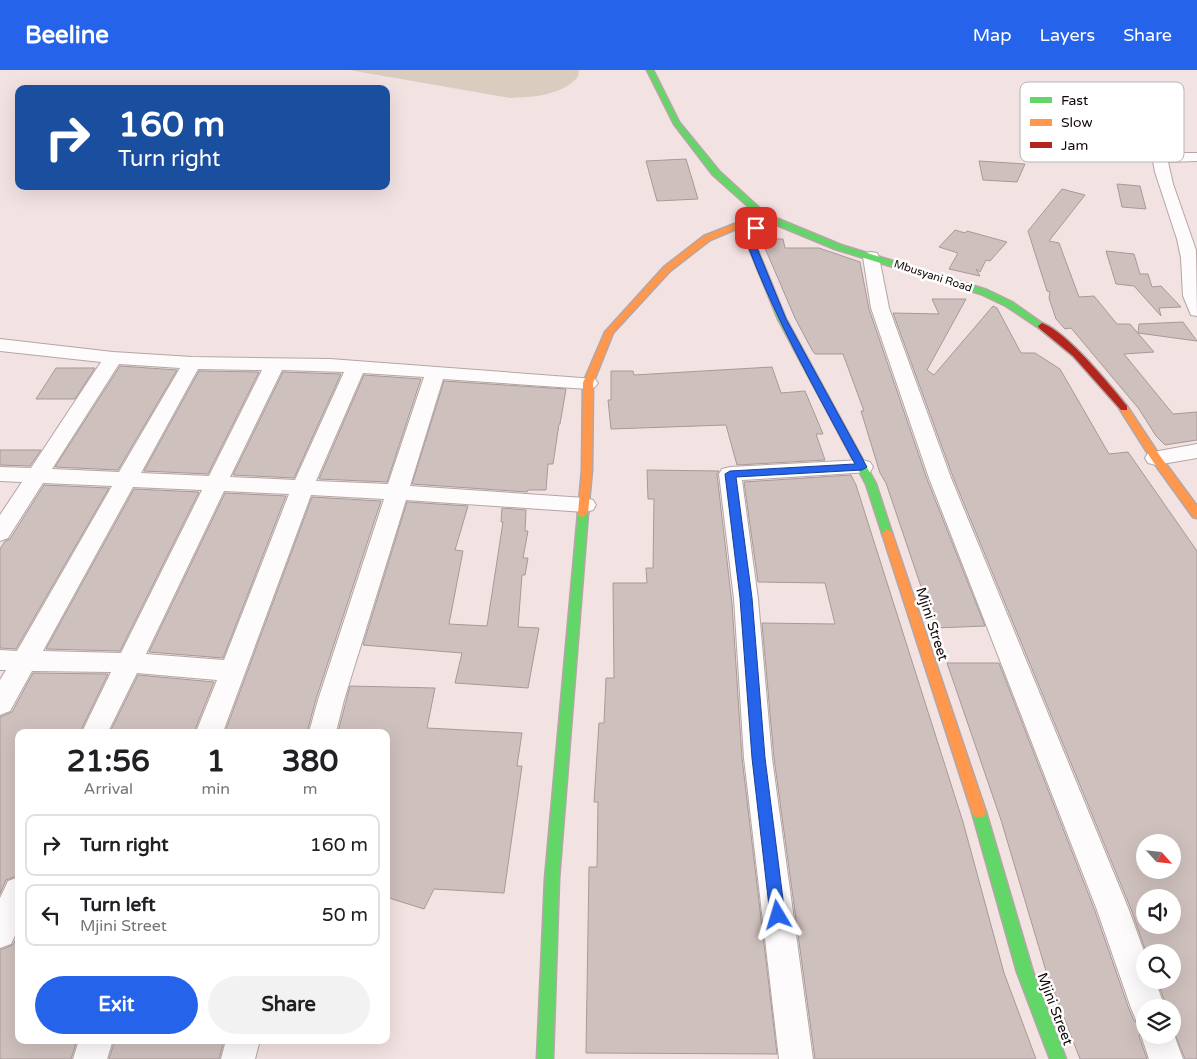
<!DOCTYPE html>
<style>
body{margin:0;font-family:"Varela Round",sans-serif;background:#f2f2f2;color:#202124;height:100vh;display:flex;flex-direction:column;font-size:19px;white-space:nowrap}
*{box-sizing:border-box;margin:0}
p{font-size:16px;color:#757577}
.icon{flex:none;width:28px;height:28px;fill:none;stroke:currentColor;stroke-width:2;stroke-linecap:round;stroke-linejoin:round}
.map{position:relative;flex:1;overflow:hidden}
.panel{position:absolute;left:15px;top:659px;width:375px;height:315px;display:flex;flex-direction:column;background:#fff;border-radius:10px;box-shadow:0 5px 20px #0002}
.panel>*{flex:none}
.top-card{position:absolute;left:15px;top:15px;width:375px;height:105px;border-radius:10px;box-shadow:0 5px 20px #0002;background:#1a4fa0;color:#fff;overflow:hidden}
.needle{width:32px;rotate:117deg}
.tools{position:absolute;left:1136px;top:764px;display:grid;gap:10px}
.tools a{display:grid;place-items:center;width:45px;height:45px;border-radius:50%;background:#fff;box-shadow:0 5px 20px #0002;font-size:25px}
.pin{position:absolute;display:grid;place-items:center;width:42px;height:42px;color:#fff;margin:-21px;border-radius:10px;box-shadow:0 2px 8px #0006}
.me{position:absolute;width:55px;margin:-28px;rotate:353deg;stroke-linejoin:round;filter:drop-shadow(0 0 4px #0008)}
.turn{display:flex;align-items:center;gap:18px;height:105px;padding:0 20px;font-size:22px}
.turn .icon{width:65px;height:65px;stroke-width:2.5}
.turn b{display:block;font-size:35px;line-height:42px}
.eta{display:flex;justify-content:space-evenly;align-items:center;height:85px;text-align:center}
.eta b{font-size:30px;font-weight:700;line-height:35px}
.primary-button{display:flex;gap:10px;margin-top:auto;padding:10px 20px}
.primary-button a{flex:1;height:58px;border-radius:30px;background:#2563eb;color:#fff;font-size:20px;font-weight:700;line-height:58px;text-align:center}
.primary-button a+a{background:#f2f2f2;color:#202124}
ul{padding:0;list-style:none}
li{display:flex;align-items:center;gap:15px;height:62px;margin:0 10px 8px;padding:0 10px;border:2px solid #e0e0e0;border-radius:10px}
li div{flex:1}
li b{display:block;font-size:19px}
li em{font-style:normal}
header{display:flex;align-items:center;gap:30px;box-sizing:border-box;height:70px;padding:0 25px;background:#2563eb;color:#fff}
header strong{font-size:24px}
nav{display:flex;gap:28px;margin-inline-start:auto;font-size:18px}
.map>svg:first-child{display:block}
.green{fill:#dbccc0}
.building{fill:#cec0bd;stroke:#a79997;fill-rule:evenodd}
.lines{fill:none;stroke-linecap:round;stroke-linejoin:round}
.street-casing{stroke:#b4a6a6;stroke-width:2}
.fast-casing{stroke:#b4a6a6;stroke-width:3}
.slow-casing{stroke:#b4a6a6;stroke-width:3}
.jam-casing{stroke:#b4a6a6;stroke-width:3}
.street{fill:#fdfbfb;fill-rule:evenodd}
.fast{fill:#63d668;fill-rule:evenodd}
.slow{fill:#ff974d;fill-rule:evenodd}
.jam{fill:#b3261e;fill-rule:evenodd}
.route{fill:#2563eb;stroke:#184099}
.labels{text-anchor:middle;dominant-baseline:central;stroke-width:5;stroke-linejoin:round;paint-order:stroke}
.far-street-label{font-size:11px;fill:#140808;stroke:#fff}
.street-label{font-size:14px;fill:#140808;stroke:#fff}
.key{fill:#fff;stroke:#b8b5b5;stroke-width:1}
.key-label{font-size:14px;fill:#140808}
</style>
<header>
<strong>Beeline</strong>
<nav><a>Map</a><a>Layers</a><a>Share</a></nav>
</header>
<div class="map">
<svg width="1197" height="989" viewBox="0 0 1197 989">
<rect width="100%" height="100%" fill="#f3e2e2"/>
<path class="green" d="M 349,0 L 579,0 L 578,7 C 560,26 534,27 510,28 Z"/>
<path class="building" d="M 686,89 L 698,129 L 657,131 L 646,91 Z
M 979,91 L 1025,94 L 1017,112 L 983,110 Z
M 1117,114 L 1140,116 L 1146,139 L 1122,137 Z
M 1062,119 L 1085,125 L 1049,171 L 1059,173 L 1079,227 L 1094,226 L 1117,254 L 1130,254 L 1154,282 L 1124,284 L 1173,344 L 1197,342 L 1197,370 L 1165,375 L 1156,366 L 1139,339 L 1071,258 L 1065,259 L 1056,249 L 1049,228 L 1050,222 L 1047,221 L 1028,161 Z
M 955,160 L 965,163 L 967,161 L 1007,172 L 990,191 L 986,190 L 980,202 L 976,199 L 980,206 L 949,199 L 958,183 L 939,177 Z
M 763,169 L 783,169 L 785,178 L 819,178 L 860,192 L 869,239 L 927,409 L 985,556 L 935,558 L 886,413 L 880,403 L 861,341 L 864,341 L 843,284 L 815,284 L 812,280 L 795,248 L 762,171 Z
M 1106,181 L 1134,184 L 1140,204 L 1148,204 L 1152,217 L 1161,216 L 1181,237 L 1159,238 L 1161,246 L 1134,216 L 1116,214 Z
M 932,229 L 966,229 L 927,300 L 934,305 L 993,236 L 997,238 L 1021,283 L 1035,283 L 1060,299 L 1109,384 L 1128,382 L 1197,481 L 1197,989 L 1185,989 L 1172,957 L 1172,938 L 1167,938 L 1157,910 L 1172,910 L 1172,882 L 1146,882 L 1131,839 L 953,407 L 893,243 L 939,244 ZM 1145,772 L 1172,772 L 1172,800 L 1145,800 ZM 1145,828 L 1172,828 L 1172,855 L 1145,855 Z
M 1183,252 L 1197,271 L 1138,263 L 1139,254 Z
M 120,296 L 177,300 L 118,400 L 55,397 Z
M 772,297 L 781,323 L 805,321 L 823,364 L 816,364 L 825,390 L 737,395 L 726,355 L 611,359 L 608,330 L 611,330 L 611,301 L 633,301 L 634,305 Z
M 56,298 L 95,298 L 75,329 L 36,329 Z
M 199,301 L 259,302 L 208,404 L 144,401 Z
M 283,302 L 341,304 L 294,408 L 233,405 Z
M 364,305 L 421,309 L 387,412 L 319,409 Z
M 444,311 L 566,319 L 560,354 L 559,354 L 553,394 L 548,394 L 546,420 L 528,420 L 527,422 L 412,414 Z
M 0,380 L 41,380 L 30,396 L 0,395 Z
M 647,400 L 719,401 L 717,404 L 732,534 L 742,688 L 777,984 L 586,983 L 589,797 L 597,797 L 598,732 L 594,732 L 599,653 L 604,653 L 606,608 L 614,608 L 613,513 L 647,513 L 646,498 L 653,498 L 654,429 L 648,429 Z
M 851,405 L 856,415 L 963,752 L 1004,903 L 1036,989 L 815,989 L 774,688 L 762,553 L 835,554 L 825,513 L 758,512 L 744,412 Z
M 44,415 L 109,418 L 16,579 L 0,578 L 0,479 L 5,471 L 10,469 Z
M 134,419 L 199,422 L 120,581 L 46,579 Z
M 225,423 L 286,426 L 223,588 L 149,582 Z
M 312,427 L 381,431 L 316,629 L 307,662 L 225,662 Z
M 407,432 L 468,436 L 455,480 L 463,481 L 449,554 L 487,556 L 503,452 L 501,452 L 502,438 L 526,440 L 525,461 L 528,461 L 523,488 L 528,488 L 525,505 L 522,505 L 518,557 L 539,558 L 528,618 L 455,613 L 462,583 L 363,575 Z
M 947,593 L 999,593 L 1095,841 L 1129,939 L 1134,951 L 1143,954 L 1139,966 L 1147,989 L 1080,989 L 1046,901 L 1001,750 Z
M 33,603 L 108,604 L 80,662 L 19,662 L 19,805 L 6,810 L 0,824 L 0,647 L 12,642 Z
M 138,605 L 214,612 L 194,662 L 110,662 Z
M 350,616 L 435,618 L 427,658 L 522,663 L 517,696 L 522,696 L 504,823 L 434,819 L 424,839 L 386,827 L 386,662 L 338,662 Z
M 19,862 L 19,970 L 77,970 L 71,989 L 0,989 L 0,880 L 13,875 Z
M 115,970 L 224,970 L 219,989 L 109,989 Z"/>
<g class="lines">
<g class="street-casing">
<path id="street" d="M 1166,83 L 1197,83 L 1197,91 L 1168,92 L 1173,114 L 1196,180 L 1197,246 L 1191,245 L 1183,226 L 1181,188 L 1177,169 L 1155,102 L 1153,91 L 1161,84 Z
M 871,182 L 877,183 L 879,187 L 889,238 L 951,408 L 1129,840 L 1145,884 L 1145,910 L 1155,910 L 1165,938 L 1145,938 L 1145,953 L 1136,950 L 1131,938 L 1097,840 L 929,408 L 871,238 L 863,187 L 865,183 Z
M 0,269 L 113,282 L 192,287 L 330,289 L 595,309 L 598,313 L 595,317 L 588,319 L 443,309 L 410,416 L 585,428 L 593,430 L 596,435 L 593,440 L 585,442 L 406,430 L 344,630 L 336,662 L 309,662 L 318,630 L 384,429 L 311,425 L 223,662 L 196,662 L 217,610 L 137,603 L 108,662 L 82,662 L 111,602 L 32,601 L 10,641 L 0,645 L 0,610 L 6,600 L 0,600 L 0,580 L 17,581 L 112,416 L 43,413 L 8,468 L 0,471 L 0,445 L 22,412 L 0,411 L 0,397 L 31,398 L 101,292 L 0,281 ZM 119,294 L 180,298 L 119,402 L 52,399 ZM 198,299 L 262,300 L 209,406 L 141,403 ZM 282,300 L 344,302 L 295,410 L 230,407 ZM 363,303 L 424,307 L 388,414 L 316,411 ZM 133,417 L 202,420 L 121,583 L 43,581 ZM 224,421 L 289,424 L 224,590 L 146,584 Z
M 1197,374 L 1197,388 L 1156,395 L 1148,393 L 1145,388 L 1148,383 Z
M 862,390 L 870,392 L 873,397 L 870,402 L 742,410 L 758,529 L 772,688 L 813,989 L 779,989 L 744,688 L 734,529 L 719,404 L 722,399 L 730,397 Z
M 19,807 L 19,857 L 11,874 L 0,878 L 0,828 L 8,811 Z
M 1145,955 L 1145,965 L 1172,965 L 1172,959 L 1183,989 L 1149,989 L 1141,965 Z
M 79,970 L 113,970 L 107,989 L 73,989 Z
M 226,970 L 260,970 L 255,989 L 221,989 Z"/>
</g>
<g class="fast-casing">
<path id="fast" d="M 647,0 L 653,0 L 679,52 L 719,101 L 766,144 L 841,175 L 987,220 L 1012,232 L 1046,256 L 1042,259 L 1039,258 L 1006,236 L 981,224 L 835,179 L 765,150 L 754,171 L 786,249 L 876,414 L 892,463 L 891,466 L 883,466 L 882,463 L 866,414 L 778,249 L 746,171 L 759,146 L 713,105 L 674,54 Z
M 583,439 L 588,443 L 559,809 L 553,989 L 537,989 L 545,809 L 578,443 Z
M 979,736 L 984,738 L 986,742 L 1033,902 L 1066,989 L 1050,989 L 1017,902 L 972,742 L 974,738 Z"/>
</g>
<g class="slow-casing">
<path id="slow" d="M 760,144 L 767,146 L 710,170 L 670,201 L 613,263 L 593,313 L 592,400 L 588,443 L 583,447 L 579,446 L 578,443 L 582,400 L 583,313 L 605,262 L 664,197 L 704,166 Z
M 1124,335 L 1127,336 L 1160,386 L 1197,436 L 1197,448 L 1193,447 L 1152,390 L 1119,338 Z
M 887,459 L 892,463 L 986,742 L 984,746 L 979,748 L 974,746 L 972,742 L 882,463 Z"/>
</g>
<g class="jam-casing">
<path id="jam" d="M 1042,253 C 1067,262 1110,315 1127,336 L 1127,340 L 1121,340 L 1073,286 L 1039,258 L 1038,256 Z"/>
</g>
<use href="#street" class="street"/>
<use href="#fast" class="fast"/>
<use href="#slow" class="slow"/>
<use href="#jam" class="jam"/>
</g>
<path class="route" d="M 754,157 L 760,158 L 754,171 L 786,249 L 867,397 L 862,400 L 736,407 L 752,528 L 765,688 L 785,845 L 783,850 L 778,852 L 772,850 L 770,845 L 752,688 L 740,528 L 725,404 L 730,401 L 855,394 C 816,321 775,249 746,171 Z"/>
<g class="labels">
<g class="far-street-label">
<text transform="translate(933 206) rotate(18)">Mbusyani Road</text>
</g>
<g class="street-label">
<text transform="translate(932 554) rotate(72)">Mjini Street</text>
<text transform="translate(1055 939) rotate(69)">Mjini Street</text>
</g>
</g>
<rect x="1020" y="12" width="164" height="80" rx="8" class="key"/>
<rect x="1030" y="27" width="22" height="6" fill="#63d668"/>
<rect x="1030" y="49" width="22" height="7" fill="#ff974d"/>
<rect x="1030" y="72" width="22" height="6" fill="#b3261e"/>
<g class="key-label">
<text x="1061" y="35">Fast</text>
<text x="1061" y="57">Slow</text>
<text x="1061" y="80">Jam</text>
</g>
</svg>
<div class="tools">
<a><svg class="needle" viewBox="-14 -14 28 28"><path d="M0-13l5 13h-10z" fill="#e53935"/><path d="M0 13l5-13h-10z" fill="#757577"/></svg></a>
<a><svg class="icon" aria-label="sound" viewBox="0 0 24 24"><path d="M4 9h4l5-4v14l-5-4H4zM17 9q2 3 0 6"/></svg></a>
<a><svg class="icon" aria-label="search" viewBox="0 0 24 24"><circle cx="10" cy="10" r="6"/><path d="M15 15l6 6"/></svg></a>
<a><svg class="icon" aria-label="layers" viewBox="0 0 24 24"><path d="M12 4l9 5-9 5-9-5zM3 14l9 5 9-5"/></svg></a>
</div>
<div class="pin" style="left:756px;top:158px;background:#d93025"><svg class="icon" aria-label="arrive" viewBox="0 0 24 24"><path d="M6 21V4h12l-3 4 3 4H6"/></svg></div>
<svg class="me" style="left:778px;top:845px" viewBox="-20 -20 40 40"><path d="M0-17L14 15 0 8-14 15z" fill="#2563eb" stroke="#fff" stroke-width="4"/></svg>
<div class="top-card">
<div class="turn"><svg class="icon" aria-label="right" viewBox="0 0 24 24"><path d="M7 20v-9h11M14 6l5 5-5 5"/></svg><div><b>160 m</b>Turn right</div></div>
</div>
<section class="panel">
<div class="eta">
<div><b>21:56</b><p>Arrival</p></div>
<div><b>1</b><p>min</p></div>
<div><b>380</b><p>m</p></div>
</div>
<ul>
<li><svg class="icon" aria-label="right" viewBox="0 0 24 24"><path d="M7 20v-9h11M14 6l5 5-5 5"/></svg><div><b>Turn right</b></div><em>160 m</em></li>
<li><svg class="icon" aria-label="left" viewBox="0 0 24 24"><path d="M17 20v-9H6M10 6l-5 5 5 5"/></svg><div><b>Turn left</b><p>Mjini Street</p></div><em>50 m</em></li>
</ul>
<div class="primary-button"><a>Exit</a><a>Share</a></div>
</section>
</div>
